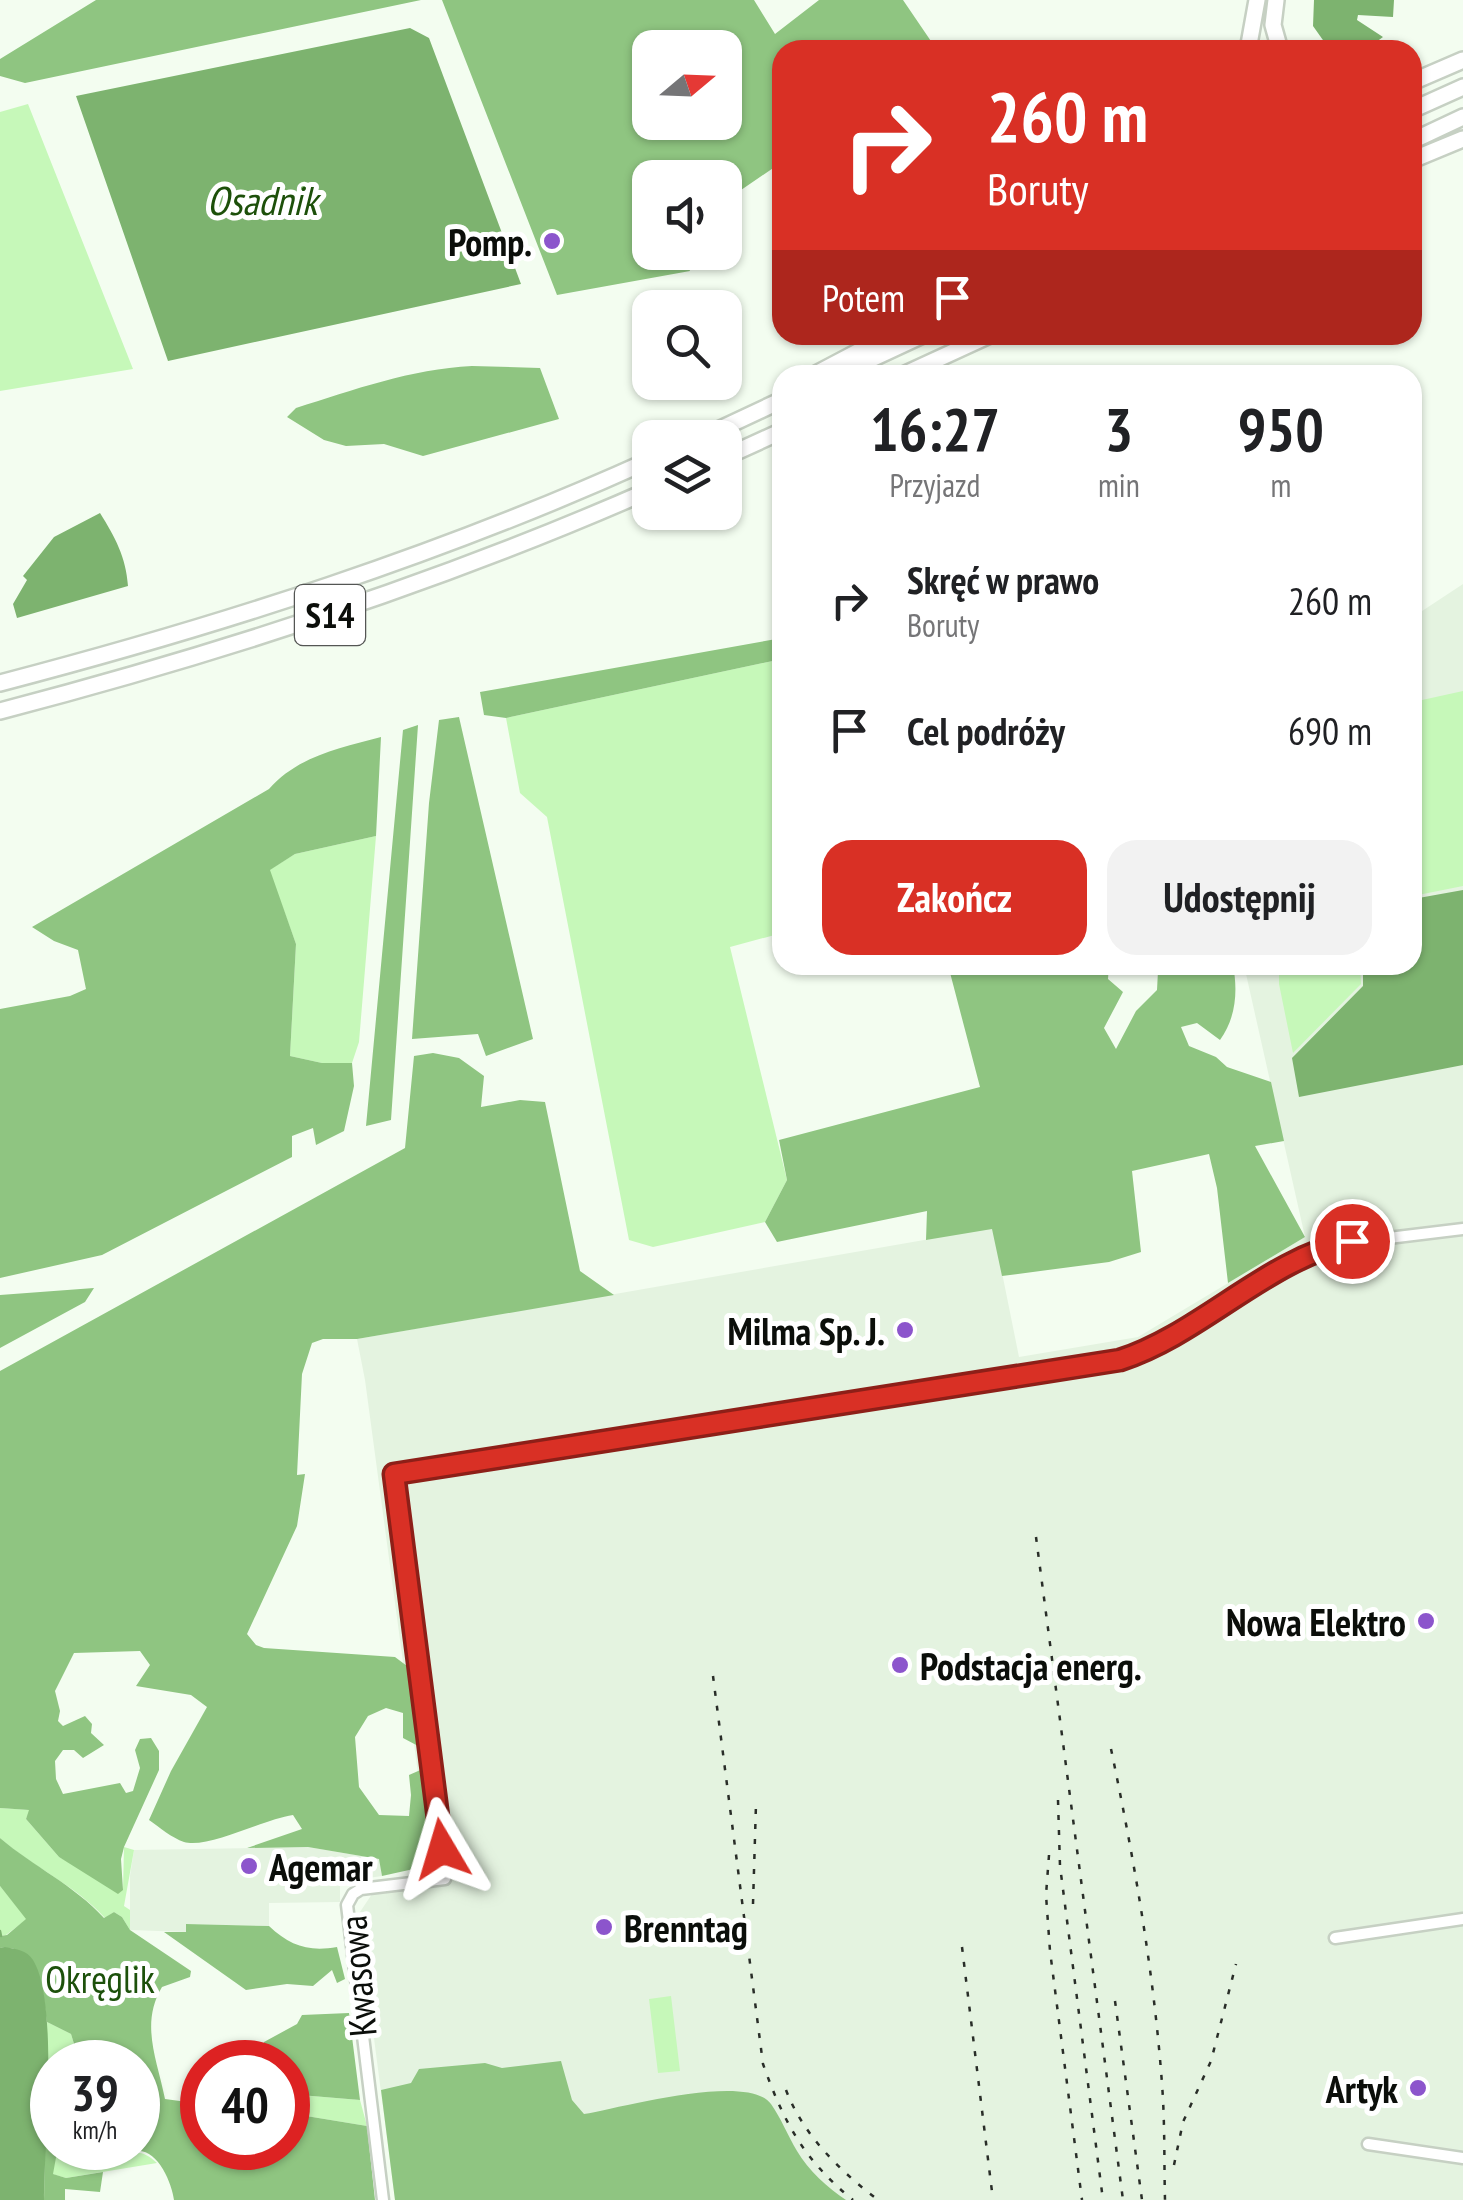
<!DOCTYPE html>
<html lang="pl">
<meta charset="utf-8">
<style>
body{margin:0;font-family:"PT Sans Narrow",sans-serif;background:#f2f2f2;color:#202124;height:100vh;display:flex;flex-direction:column;font-size:38px;white-space:nowrap}
*{box-sizing:border-box;margin:0}
p{font-size:32px;color:#757577}
.icon{flex:none;width:55px;height:55px;fill:none;stroke:currentColor;stroke-width:2;stroke-linecap:round;stroke-linejoin:round}
.map{position:relative;flex:1;overflow:hidden}
.sheet{position:absolute;left:772px;top:365px;width:650px;height:610px;display:flex;flex-direction:column;background:#fff;border-radius:30px;box-shadow:0 2px 8px #0004}
.sheet>*{flex:none}
.hud{position:absolute;left:772px;top:40px;width:650px;height:305px;border-radius:30px;box-shadow:0 2px 8px #0004;background:#d93025;color:#fff;overflow:hidden}
.needle{width:65px;rotate:71deg}
.fabs{position:absolute;left:632px;top:30px;display:grid;gap:20px}
.fabs a{display:grid;place-items:center;width:110px;height:110px;border-radius:20px;background:#fff;box-shadow:0 2px 8px #0004;font-size:50px}
.speed{position:absolute;left:30px;top:2040px;display:flex;gap:20px;font-size:50px;font-weight:700;text-align:center}
.speed>*{display:grid;place-content:center;width:130px;height:130px;border-radius:50%;background:#fff;box-shadow:0 2px 8px #0004;line-height:1}
.speed small{font-size:25px;font-weight:400}
.speed .limit{border:15px solid #d22;background:#fff;color:#111}
.pin{position:absolute;display:grid;place-items:center;width:85px;height:85px;color:#fff;margin:-42px;border:5px solid #fff;border-radius:50%;box-shadow:0 2px 10px #0007}
.me{position:absolute;width:110px;margin:-55px;rotate:353deg;stroke-linejoin:round;filter:drop-shadow(0 0 8px #0008)}
.turn{display:flex;align-items:center;gap:35px;height:210px;padding:0 50px;font-size:45px}
.turn .icon{width:130px;height:130px;stroke-width:2.5}
.turn b{display:block;font-size:70px;line-height:85px}
.then{display:flex;align-items:center;height:95px;padding:0 50px;background:#0003;gap:20px;font-size:38px}
.eta{display:flex;justify-content:space-evenly;align-items:center;height:170px;text-align:center}
.eta b{font-size:60px;font-weight:600;line-height:70px}
.action{display:flex;gap:20px;margin-top:auto;padding:20px 50px}
.action a{flex:1;height:115px;border-radius:30px;background:#d93025;color:#fff;font-size:40px;font-weight:600;line-height:115px;text-align:center}
.action a+a{background:#f2f2f2;color:#202124}
ul{padding:0;list-style:none}
li{display:flex;align-items:center;gap:30px;height:130px;padding:0 50px}
li div{flex:1}
li b{display:block;font-size:38px}
li em{font-style:normal}
.map>svg:first-child{display:block}
.built{fill:#e4f3e0}
.green{fill:#c6f8b9}
.forest{fill:#8fc581;fill-rule:evenodd}
.water{fill:#7db36f}
.lines{fill:none;stroke-linecap:round;stroke-linejoin:round}
.stream{stroke:#7db36f;stroke-width:2.5}
.minor-casing{stroke:#c6d0c3;stroke-width:15}
.highway-casing{stroke:#c6d0c3;stroke-width:20}
.minor{stroke:#fff;stroke-width:10}
.highway{stroke:#fff;stroke-width:15}
.rail{stroke:#292d28;stroke-width:2.5;stroke-dasharray:5 10;stroke-linecap:butt}
.route-casing{stroke:#8d1f18;stroke-width:25}
.route{stroke:#d93025;stroke-width:18}
.poi-dot{fill:#8c55cc;stroke:#fff;stroke-width:4}
.labels{text-anchor:middle;dominant-baseline:central;stroke-width:10;stroke-linejoin:round;paint-order:stroke}
.shield{fill:#fff;stroke:#545654;stroke-width:2.5}
.shield-label{font-size:35px;font-weight:bold;fill:#0b0e0a}
.poi-label{font-size:38px;font-weight:bold;fill:#0b0e0a;stroke:#fff;text-anchor:end}
.street-label{font-size:38px;fill:#0b0e0a;stroke:#fff}
.park-label{font-size:38px;fill:#1d510b;stroke:#fff}
.water-label{font-size:40px;font-style:italic;fill:#1d500a;stroke:#fff}
</style>
<div class="map">
<svg width="1463" height="2200" viewBox="0 0 1463 2200">
<rect width="100%" height="100%" fill="#f3fdf0"/>
<path class="built" d="M 1463,584 L 1463,2200 L 395,2200 L 358,1915 L 372,1894 L 433,1885 L 365,1380 L 357,1339 L 993,1228 L 1019,1357 L 1138,1337 L 1305,1237 L 1244,965 L 1412,965 L 1413,617 Z
M 308,1847 L 380,1859 L 382,1876 L 340,1882 L 340,1902 L 269,1903 L 269,1926 L 187,1924 L 186,1932 L 130,1930 L 130,1876 L 134,1850 Z"/>
<path class="green" d="M 28,104 L 133,369 L 0,391 L 0,112 Z
M 782,659 L 782,933 L 730,947 L 787,1180 L 765,1222 L 653,1247 L 629,1240 L 547,817 L 520,793 L 506,718 Z
M 1463,691 L 1463,886 L 1413,896 L 1413,702 Z
M 376,836 L 359,1042 L 352,1063 L 322,1063 L 290,1056 L 296,944 L 269,870 L 295,854 Z
M 1279,965 L 1360,965 L 1361,984 L 1293,1053 L 1279,984 Z
M 0,1808 L 30,1810 L 26,1819 L 59,1857 L 123,1890 L 124,1847 L 134,1850 L 124,1906 L 130,1910 L 130,1930 L 122,1917 L 114,1912 L 105,1918 C 75,1885 34,1868 0,1838 Z
M 0,1886 L 27,1919 L 6,1935 L 0,1936 Z
M 671,1996 L 680,2071 L 658,2073 L 649,1999 Z
M 47,2022 L 71,2034 L 75,2047 L 65,2062 L 52,2062 L 52,2098 L 48,2101 L 52,2120 L 45,2118 Z
M 288,2094 L 360,2100 L 367,2126 L 288,2113 Z
M 56,2148 L 105,2148 L 112,2162 C 132,2152 140,2147 157,2163 L 66,2178 L 52,2174 Z"/>
<path class="forest" d="M 96,0 L 421,0 L 25,83 L 0,76 L 0,59 Z
M 442,0 L 754,0 L 775,34 L 819,0 L 903,0 L 937,50 L 782,50 L 782,162 L 725,201 L 725,178 L 650,178 L 650,252 L 683,253 L 690,271 L 557,295 ZM 650,48 L 725,48 L 725,122 L 650,122 Z
M 472,366 L 540,368 L 559,419 L 423,456 L 384,444 L 346,446 L 324,440 L 287,417 L 296,408 C 353,390 411,369 472,366 Z
M 782,638 L 782,659 L 506,718 L 484,715 L 480,692 Z
M 459,717 L 533,1039 L 486,1056 L 478,1034 L 412,1039 L 429,803 L 439,720 Z
M 418,725 L 391,1120 L 366,1126 L 403,730 Z
M 381,737 L 376,836 L 295,854 L 270,870 L 296,944 L 290,1056 L 322,1063 L 352,1063 L 354,1086 L 344,1131 L 316,1145 L 313,1128 L 292,1136 L 292,1157 L 102,1255 L 0,1278 L 0,1009 L 70,996 L 86,989 L 78,950 L 54,941 L 32,927 L 269,789 C 298,756 340,748 381,737 Z
M 948,965 L 1109,965 L 1108,979 L 1123,992 L 1104,1028 L 1116,1049 L 1136,1011 L 1157,990 L 1158,971 L 1163,965 L 1233,965 C 1238,991 1236,1018 1220,1040 L 1197,1023 L 1181,1027 L 1189,1046 L 1216,1057 L 1227,1067 L 1271,1082 L 1284,1141 L 1255,1146 L 1305,1237 L 1228,1283 L 1217,1188 L 1209,1154 L 1132,1171 L 1141,1252 L 1109,1262 L 1002,1276 L 992,1229 L 926,1240 L 927,1211 L 777,1242 L 765,1222 L 787,1180 L 779,1140 L 980,1087 Z
M 433,1053 L 459,1058 L 484,1076 L 481,1107 L 520,1100 L 545,1102 L 580,1271 L 614,1295 L 357,1339 L 323,1339 L 312,1343 L 302,1374 L 297,1475 L 305,1474 L 297,1526 L 247,1634 L 256,1645 L 264,1648 L 395,1657 L 411,1669 L 420,1747 L 403,1738 L 403,1713 L 386,1708 L 368,1716 L 355,1737 L 359,1787 L 379,1815 L 409,1816 L 411,1795 L 409,1775 L 425,1768 L 434,1842 L 418,1868 L 382,1876 L 379,1859 L 308,1847 L 247,1848 L 302,1829 L 293,1815 C 264,1819 208,1849 184,1842 C 172,1838 159,1827 149,1820 L 171,1771 L 207,1707 L 191,1695 L 136,1686 L 150,1665 L 140,1651 L 74,1653 L 55,1691 L 60,1711 L 58,1721 L 63,1726 L 85,1716 L 92,1724 L 91,1733 L 104,1745 L 83,1758 L 74,1750 L 63,1750 L 55,1761 L 56,1779 L 63,1794 L 120,1783 L 126,1793 L 133,1791 L 140,1768 L 135,1750 L 140,1739 L 151,1738 L 159,1751 L 159,1770 L 124,1847 L 121,1859 L 123,1890 L 118,1894 L 59,1857 L 26,1819 L 29,1810 L 0,1808 L 0,1371 L 405,1148 L 414,1056 Z
M 94,1288 L 85,1302 L 0,1348 L 0,1295 Z
M 0,1838 C 34,1867 74,1885 104,1918 L 114,1912 L 122,1917 L 130,1930 L 191,1971 L 190,1977 L 162,1987 C 140,2024 157,2059 165,2099 L 202,2104 L 202,2148 L 288,2148 L 288,2113 L 367,2126 L 375,2200 L 174,2200 C 172,2183 157,2147 135,2151 C 127,2153 118,2159 112,2162 L 105,2148 L 138,2148 L 138,2062 L 65,2062 L 75,2047 L 71,2034 L 47,2022 C 43,1991 41,1945 0,1948 L 0,1936 L 7,1935 L 26,1919 L 0,1886 Z
M 186,1924 L 269,1926 C 290,1946 309,1952 337,1947 L 345,1979 L 337,1983 L 332,1970 L 313,1986 L 287,1984 L 246,1990 L 164,1932 L 186,1932 Z
M 349,2013 L 360,2100 L 288,2094 L 288,2062 L 242,2062 L 262,2055 L 264,2042 L 297,2024 L 302,2015 Z
M 561,2061 L 572,2100 L 584,2114 C 620,2108 748,2072 771,2104 C 781,2118 788,2136 797,2151 C 808,2170 828,2188 846,2200 L 395,2200 L 381,2090 L 411,2083 L 419,2069 L 485,2063 L 502,2068 Z
M 52,2098 L 52,2148 L 57,2152 L 53,2174 L 66,2178 L 103,2172 L 100,2192 L 65,2189 L 65,2200 L 44,2200 L 45,2118 L 52,2119 L 48,2100 Z"/>
<path class="water" d="M 1314,0 L 1394,0 L 1393,17 L 1358,15 L 1357,20 L 1383,37 L 1365,50 L 1330,50 L 1313,26 Z
M 410,28 L 429,38 L 521,284 L 168,361 L 76,96 Z
M 100,513 C 115,537 126,557 128,586 L 17,618 L 13,604 L 27,580 L 23,576 L 54,537 Z
M 1463,890 L 1463,1065 L 1299,1097 L 1292,1058 L 1363,986 L 1363,965 L 1412,965 L 1413,899 Z
M 5,1947 C 15,1949 27,1950 33,1960 C 59,2002 44,2145 44,2200 L 0,2200 L 0,1948 Z"/>
<g class="lines">
<path class="stream" d="M 0,1931 L 1,1936"/>
<g class="minor-casing">
<path id="minor" d="M 1335,1938 L 1463,1919
M 1368,2144 L 1463,2158
M 383,2200 L 347,1905 L 353,1894 L 361,1889 L 445,1879 L 394,1474 L 1120,1361 L 1150,1349 L 1312,1253 L 1331,1245 L 1463,1229"/>
</g>
<g class="highway-casing">
<path id="highway" d="M 1276,0 L 1273,25 L 1280,50
M 1248,50 L 1257,0
M 1412,82 L 1463,60
M 1412,110 L 1463,87
M 1412,141 L 1463,117
M 1412,160 L 1463,139
M 814,375 L 890,335
M 837,375 L 923,335
M 903,375 L 990,335
M 701,438 L 782,400
M 725,457 L 782,431
M 0,683 C 222,625 440,555 650,460
M 0,711 C 222,653 439,583 650,490"/>
</g>
<use href="#minor" class="minor"/>
<use href="#highway" class="highway"/>
<path class="rail" d="M 1036,1537 L 1123,2200
M 713,1676 L 763,2064 C 784,2123 804,2160 853,2200
M 1111,1749 C 1134,1859 1154,1973 1162,2084 C 1165,2123 1164,2162 1165,2200
M 1058,1800 L 1060,1866 L 1103,2200
M 1049,1855 L 1046,1895 L 1050,1951 L 1082,2200
M 753,1904 L 756,1804
M 962,1947 L 993,2200
M 1115,2001 L 1142,2200
M 786,2090 C 803,2135 840,2171 878,2200
M 1174,2165 L 1183,2122 L 1211,2061 L 1236,1964"/>
</g>
<g class="lines">
<g class="route-casing">
<path id="route" d="M 442,1849 L 394,1474 L 1120,1360 C 1201,1334 1268,1258 1352,1241"/>
</g>
<use href="#route" class="route"/>
</g>
<g class="poi-dot">
<circle cx="552" cy="241" r="10"/>
<circle cx="905" cy="1330" r="10"/>
<circle cx="1426" cy="1621" r="10"/>
<circle cx="900" cy="1665" r="10"/>
<circle cx="249" cy="1866" r="10"/>
<circle cx="604" cy="1927" r="10"/>
<circle cx="1418" cy="2088" r="10"/>
</g>
<g class="labels">
<rect class="shield" x="295" y="585" width="70" height="60" rx="8"/>
<g class="shield-label">
<text x="330" y="615">S14</text>
</g>
<g class="poi-label">
<text x="532" y="241">Pomp.</text>
<text x="885" y="1330">Milma Sp. J.</text>
<text x="1406" y="1621">Nowa Elektro</text>
<text x="920" y="1665" text-anchor="start">Podstacja energ.</text>
<text x="269" y="1866" text-anchor="start">Agemar</text>
<text x="624" y="1927" text-anchor="start">Brenntag</text>
<text x="1398" y="2088">Artyk</text>
</g>
<g class="street-label">
<text transform="translate(357 1976) rotate(-95)">Kwasowa</text>
</g>
<g class="park-label">
<text x="100" y="1978">Okręglik</text>
</g>
<g class="water-label">
<text x="262" y="200">Osadnik</text>
</g>
</g>
</svg>
<div class="fabs">
<a><svg class="needle" viewBox="-14 -14 28 28"><path d="M0-13l5 13h-10z" fill="#e53935"/><path d="M0 13l5-13h-10z" fill="#757577"/></svg></a>
<a><svg class="icon" aria-label="sound" viewBox="0 0 24 24"><path d="M4 9h4l5-4v14l-5-4H4zM17 9q2 3 0 6"/></svg></a>
<a><svg class="icon" aria-label="search" viewBox="0 0 24 24"><circle cx="10" cy="10" r="6"/><path d="M15 15l6 6"/></svg></a>
<a><svg class="icon" aria-label="layers" viewBox="0 0 24 24"><path d="M12 4l9 5-9 5-9-5zM3 14l9 5 9-5"/></svg></a>
</div>
<div class="speed"><div>39<small>km/h</small></div><div class="limit">40</div></div>
<div class="pin" style="left:1352px;top:1241px;background:#d93025"><svg class="icon" aria-label="arrive" viewBox="0 0 24 24"><path d="M6 21V4h12l-3 4 3 4H6"/></svg></div>
<svg class="me" style="left:442px;top:1849px" viewBox="-20 -20 40 40"><path d="M0-17L14 15 0 8-14 15z" fill="#d93025" stroke="#fff" stroke-width="4"/></svg>
<div class="hud">
<div class="turn"><svg class="icon" aria-label="right" viewBox="0 0 24 24"><path d="M7 20v-9h11M14 6l5 5-5 5"/></svg><div><b>260 m</b>Boruty</div></div>
<div class="then">Potem<svg class="icon" aria-label="arrive" viewBox="0 0 24 24"><path d="M6 21V4h12l-3 4 3 4H6"/></svg></div>
</div>
<section class="sheet">
<div class="eta">
<div><b>16:27</b><p>Przyjazd</p></div>
<div><b>3</b><p>min</p></div>
<div><b>950</b><p>m</p></div>
</div>
<ul>
<li><svg class="icon" aria-label="right" viewBox="0 0 24 24"><path d="M7 20v-9h11M14 6l5 5-5 5"/></svg><div><b>Skręć w prawo</b><p>Boruty</p></div><em>260 m</em></li>
<li><svg class="icon" aria-label="arrive" viewBox="0 0 24 24"><path d="M6 21V4h12l-3 4 3 4H6"/></svg><div><b>Cel podróży</b></div><em>690 m</em></li>
</ul>
<div class="action"><a>Zakończ</a><a>Udostępnij</a></div>
</section>
</div>
